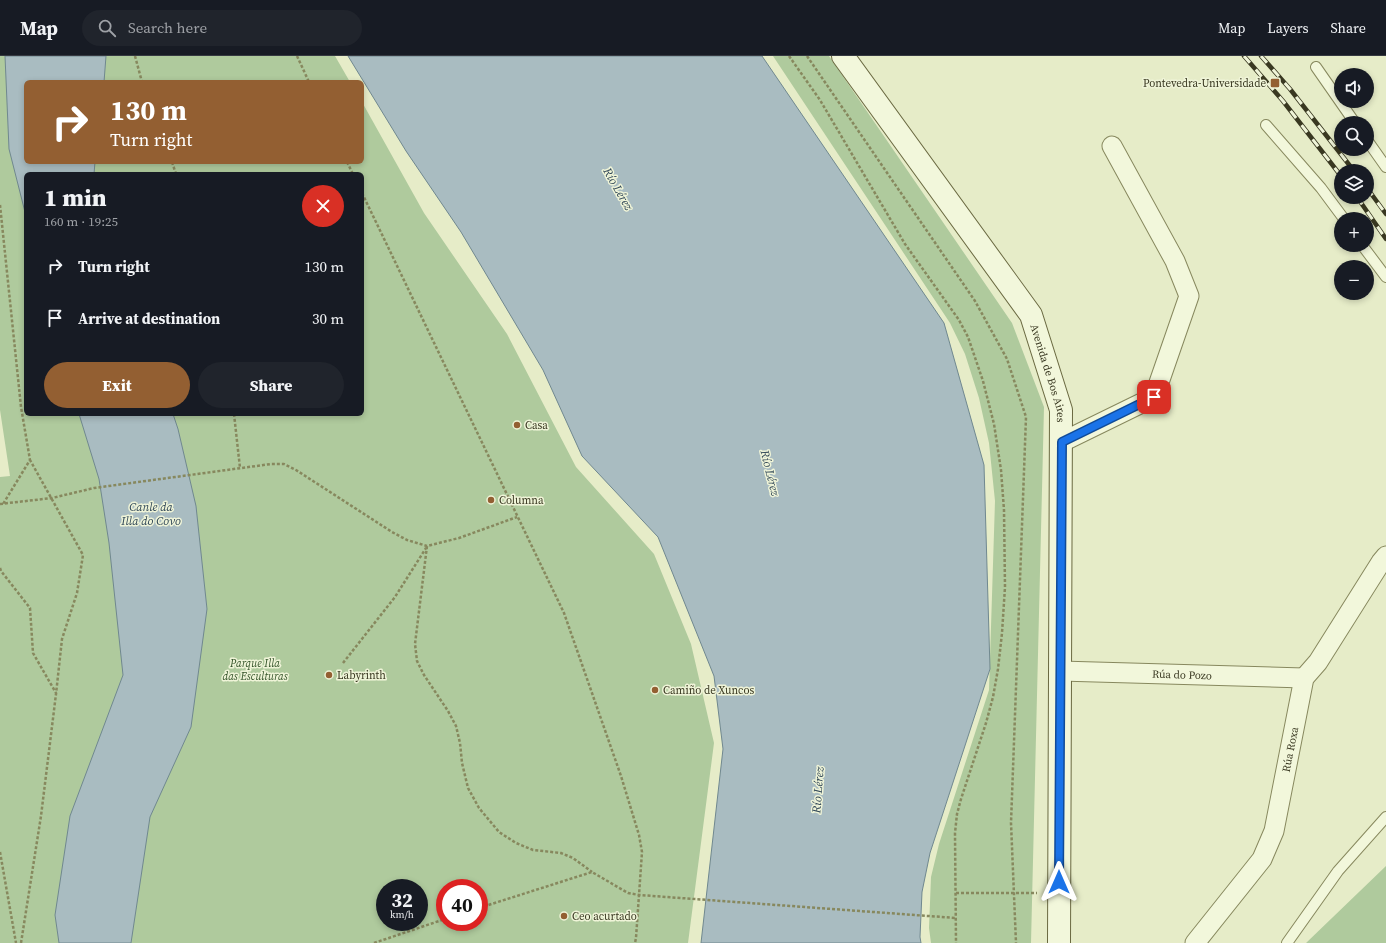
<!DOCTYPE html>
<meta charset="utf-8">
<style>
body{margin:0;font-family:"Source Serif 4",serif;background:#20242c;color:#f1f3f6;height:100vh;display:flex;flex-direction:column;font-size:15px;white-space:nowrap}
*{box-sizing:border-box;margin:0}
p{font-size:13px;color:#9ea1a6}
.icon{flex:none;width:22px;height:22px;fill:none;stroke:currentColor;stroke-width:2;stroke-linecap:round;stroke-linejoin:round}
.map{position:relative;flex:1;overflow:hidden}
.drawer{position:absolute;left:24px;top:116px;width:340px;height:244px;display:flex;flex-direction:column;background:#171b24;border-radius:6px;box-shadow:0 2px 6px #0003}
.drawer>*{flex:none}
.banner{position:absolute;left:24px;top:24px;width:340px;height:84px;border-radius:6px;box-shadow:0 2px 6px #0003;background:#935f32;color:#fff;overflow:hidden}
.controls{position:absolute;left:1334px;top:12px;display:grid;gap:8px}
.controls a{display:grid;place-items:center;width:40px;height:40px;border-radius:50%;background:#171b24;box-shadow:0 2px 6px #0003;font-size:20px}
.speed{position:absolute;left:376px;top:823px;display:flex;gap:8px;font-size:20px;font-weight:700;text-align:center}
.speed>*{display:grid;place-content:center;width:52px;height:52px;border-radius:50%;background:#171b24;box-shadow:0 2px 6px #0003;line-height:1}
.speed small{font-size:10px;font-weight:400}
.speed .limit{border:6px solid #d22;background:#fff;color:#111}
.pin{position:absolute;display:grid;place-items:center;width:34px;height:34px;color:#fff;margin:-17px;border-radius:8px;box-shadow:0 2px 6px #0006}
.me{position:absolute;width:44px;margin:-22px;rotate:0deg;stroke-linejoin:round;filter:drop-shadow(0 0 3px #0008)}
.turn{display:flex;align-items:center;gap:14px;height:84px;padding:0 20px;font-size:18px}
.turn .icon{width:52px;height:52px;stroke-width:2.5}
.turn b{display:block;font-size:28px;line-height:34px}
.round{display:grid;place-items:center;flex:none;width:42px;height:42px;border-radius:21px;background:#20242c}
.summary{display:flex;align-items:center;justify-content:space-between;height:68px;padding:0 20px}
h1{font-size:24px;font-weight:800;line-height:30px}
.action{display:flex;gap:8px;margin-top:auto;padding:8px 20px}
.action a{flex:1;height:46px;border-radius:24px;background:#935f32;color:#fff;font-size:16px;font-weight:800;line-height:46px;text-align:center}
.action a+a{background:#20242c;color:#f1f3f6}
ul{padding:0;list-style:none}
li{display:flex;align-items:center;gap:12px;height:52px;padding:0 20px}
li div{flex:1}
li b{display:block;font-size:15px}
li em{font-style:normal}
header{display:flex;align-items:center;gap:24px;box-sizing:border-box;height:56px;padding:0 20px;background:#171b24;border-bottom:1px solid #363941}
header strong{font-size:19px}
nav{display:flex;gap:22px;margin-inline-start:auto;font-size:14px}
.search{width:280px;height:36px;background:#20242c;display:flex;align-items:center;gap:10px;box-sizing:border-box;padding:0 14px;border-radius:22px;color:#9ea1a6;font-size:15px}
.map>svg:first-child{display:block}
.green{fill:#afca9d;fill-rule:evenodd}
.water{fill:#a9bcc1;stroke:#70888f}
.lines{fill:none;stroke-linecap:round;stroke-linejoin:round}
.lane-casing{stroke:#87885e;stroke-width:12}
.street-casing{stroke:#87885e;stroke-width:21}
.secondary-casing{stroke:#6a6941;stroke-width:24}
.path{stroke:#87885e;stroke-width:2.5;stroke-dasharray:3 2;stroke-linecap:butt}
.lane{stroke:#f2f7db;stroke-width:10}
.street{stroke:#f2f7db;stroke-width:19}
.secondary{stroke:#f2f7db;stroke-width:22}
.rail-casing{stroke:#393821;stroke-width:4.5}
.rail{stroke:#eff4d8;stroke-width:3;stroke-dasharray:9;stroke-linecap:butt}
.route-casing{stroke:#114b97;stroke-width:10}
.route{stroke:#1a73e8;stroke-width:7}
.poi-dot{fill:#935f32;stroke:#eff4d8;stroke-width:1.5}
.labels{text-anchor:middle;dominant-baseline:central;stroke-width:3;stroke-linejoin:round;paint-order:stroke}
.poi-label{font-size:11px;fill:#393821;stroke:#eff4d8;text-anchor:start}
.street-label{font-size:11px;fill:#393821;stroke:#eff4d8}
.park-label{font-size:11px;font-style:italic;fill:#345429;stroke:#eff4d8}
.water-label{font-size:12px;font-style:italic;fill:#314858;stroke:#eff4d8}
</style>
<header>
<strong>Map</strong>
<div class="search"><svg class="icon" aria-label="search" viewBox="0 0 24 24"><circle cx="10" cy="10" r="6"/><path d="M15 15l6 6"/></svg>Search here</div>
<nav><a>Map</a><a>Layers</a><a>Share</a></nav>
</header>
<div class="map">
<svg width="1386" height="887" viewBox="0 0 1386 887">
<rect width="100%" height="100%" fill="#e6ecc8"/>
<path class="green" d="M 0,0 L 335,0 L 350,26 L 26,26 L 26,106 L 362,106 L 362,46 L 424,157 L 507,278 L 576,411 L 654,498 L 691,588 L 714,687 L 688,887 L 0,887 L 0,421 L 10,420 L 0,354 ZM 26,118 L 362,118 L 362,358 L 26,358 ZM 385,832 L 419,832 L 419,866 L 385,866 ZM 445,832 L 479,832 L 479,866 L 445,866 Z
M 773,0 L 829,0 L 1012,267 L 1044,351 L 1031,887 L 931,887 L 929,872 L 931,821 L 939,788 L 989,634 L 995,445 L 989,387 L 979,342 L 965,298 L 950,267 Z
M 1386,810 L 1386,887 L 1306,887 Z"/>
<path class="water" d="M 5,0 L 106,0 L 104,26 L 26,26 L 26,106 L 95,106 L 94,118 L 26,118 L 26,160 L 9,93 Z
M 348,0 L 762,0 L 944,267 L 984,409 L 990,613 L 930,797 L 922,836 L 920,881 L 921,887 L 701,887 L 723,693 L 714,620 L 658,481 L 582,400 L 543,314 L 461,176 L 406,95 Z
M 79,358 L 173,358 L 178,373 L 196,450 L 207,553 L 191,671 L 150,761 L 131,887 L 59,887 L 55,859 L 70,760 L 123,619 L 109,487 L 99,423 Z"/>
<g class="lines">
<g class="lane-casing">
<path id="lane" d="M 1316,11 L 1355,67
M 1266,69 L 1321,132 L 1344,163
M 1367,84 L 1386,111
M 1362,189 L 1386,221
M 1287,887 L 1338,815 L 1386,761"/>
</g>
<g class="street-casing">
<g id="street">
<path d="M 1062,386 L 1154,341 L 1189,240 L 1175,205 L 1112,90"/>
<path id="s1" d="M 1060,615 L 1304,622"/>
<path id="s2" d="M 1195,887 L 1262,803 L 1274,775 L 1304,622 L 1318,606 L 1381,506 L 1386,500"/>
</g>
</g>
<g class="secondary-casing">
<g id="secondary">
<path id="s3" d="M 843,0 L 1031,259 L 1061,354 L 1059,887"/>
</g>
</g>
<path class="path" d="M 135,0 L 142,26
M 297,0 L 309,26
M 789,0 L 820,44 L 905,188 L 959,264 L 968,281 L 983,325 L 994,368 L 1001,414 L 1004,454 L 1005,531 L 1002,577 L 998,613 L 993,641 L 986,667 L 961,743 L 957,758 L 955,777 L 956,887
M 807,0 L 975,245 L 1007,303 L 1026,361 L 1011,767 L 1016,887
M 172,106 L 176,118
M 347,106 L 353,118
M 362,137 L 564,557 L 621,720 L 639,779 L 642,796 L 636,882 L 635,887
M 0,149 L 21,351 L 30,404 L 3,448
M 234,358 L 240,412
M 0,448 L 52,442 L 94,432 L 271,408 L 284,408 L 296,414 L 392,476 L 407,484 L 427,490 L 459,482 L 517,461
M 427,490 L 415,588 L 417,605 L 424,619 L 448,655 L 456,670 L 460,687 L 462,707 L 468,732 L 479,752 L 499,776 L 516,787 L 533,794 L 561,797 L 573,802 L 592,816
M 0,512 L 1,515 L 30,552 L 33,597 L 56,637
M 343,607 L 395,541 L 426,492
M 0,796 L 16,887
M 956,837 L 1037,837
M 479,852 L 592,816 L 628,837 L 639,839 L 956,862
M 21,887 L 41,760 L 56,638 L 62,583 L 77,537 L 83,499 L 30,404
M 374,887 L 445,863"/>
<use href="#lane" class="lane"/>
<use href="#street" class="street"/>
<use href="#secondary" class="secondary"/>
<g class="rail-casing">
<path id="rail" d="M 1244,0 L 1283,45 L 1341,120
M 1261,0 L 1290,33 L 1354,115
M 1367,132 L 1386,158
M 1357,141 L 1386,183"/>
</g>
<use href="#rail" class="rail"/>
</g>
<g class="lines">
<g class="route-casing">
<path id="route" d="M 1059,826 L 1062,386 L 1154,341"/>
</g>
<use href="#route" class="route"/>
</g>
<g class="poi-dot">
<rect x="1270" y="22" width="10" height="10" rx="2"/>
<circle cx="517" cy="369" r="4"/>
<circle cx="491" cy="444" r="4"/>
<circle cx="329" cy="619" r="4"/>
<circle cx="655" cy="634" r="4"/>
<circle cx="564" cy="860" r="4"/>
</g>
<g class="labels">
<g class="poi-label">
<text x="1266" y="27" text-anchor="end">Pontevedra-Universidade</text>
<text x="525" y="369">Casa</text>
<text x="499" y="444">Columna</text>
<text x="337" y="619">Labyrinth</text>
<text x="663" y="634">Camiño de Xuncos</text>
<text x="572" y="860">Ceo acurtado</text>
</g>
<g class="street-label">
<text stroke="none"><textPath href="#s3" startOffset="381">Avenida de Bos Aires</textPath></text>
<text stroke="none"><textPath href="#s1" startOffset="122">Rúa do Pozo</textPath></text>
<text stroke="none"><textPath href="#s2" startOffset="221">Rúa Roxa</textPath></text>
</g>
<g class="park-label">
<text x="255" y="607">Parque Illa<tspan x="255" dy="13">das Esculturas</tspan></text>
</g>
<g class="water-label">
<text transform="translate(618 133) rotate(60)">Río Lérez</text>
<text transform="translate(770 417) rotate(76)">Río Lérez</text>
<text x="151" y="451">Canle da<tspan x="151" dy="14">Illa do Covo</tspan></text>
<text transform="translate(818 734) rotate(-86)">Río Lérez</text>
</g>
</g>
</svg>
<div class="controls">
<a><svg class="icon" aria-label="sound" viewBox="0 0 24 24"><path d="M4 9h4l5-4v14l-5-4H4zM17 9q2 3 0 6"/></svg></a>
<a><svg class="icon" aria-label="search" viewBox="0 0 24 24"><circle cx="10" cy="10" r="6"/><path d="M15 15l6 6"/></svg></a>
<a><svg class="icon" aria-label="layers" viewBox="0 0 24 24"><path d="M12 4l9 5-9 5-9-5zM3 14l9 5 9-5"/></svg></a>
<a>+</a>
<a>−</a>
</div>
<div class="speed"><div>32<small>km/h</small></div><div class="limit">40</div></div>
<div class="pin" style="left:1154px;top:341px;background:#d93025"><svg class="icon" aria-label="arrive" viewBox="0 0 24 24"><path d="M6 21V4h12l-3 4 3 4H6"/></svg></div>
<svg class="me" style="left:1059px;top:826px" viewBox="-20 -20 40 40"><path d="M0-17L14 15 0 8-14 15z" fill="#1a73e8" stroke="#fff" stroke-width="4"/></svg>
<div class="banner">
<div class="turn"><svg class="icon" aria-label="right" viewBox="0 0 24 24"><path d="M7 20v-9h11M14 6l5 5-5 5"/></svg><div><b>130 m</b>Turn right</div></div>
</div>
<section class="drawer">
<div class="summary"><div><h1>1 min</h1><p>160 m · 19:25</p></div><a class="round" style="background:#d93025;color:#fff"><svg class="icon" aria-label="close" viewBox="0 0 24 24"><path d="M6 6l12 12M18 6L6 18"/></svg></a></div>
<ul>
<li><svg class="icon" aria-label="right" viewBox="0 0 24 24"><path d="M7 20v-9h11M14 6l5 5-5 5"/></svg><div><b>Turn right</b></div><em>130 m</em></li>
<li><svg class="icon" aria-label="arrive" viewBox="0 0 24 24"><path d="M6 21V4h12l-3 4 3 4H6"/></svg><div><b>Arrive at destination</b></div><em>30 m</em></li>
</ul>
<div class="action"><a>Exit</a><a>Share</a></div>
</section>
</div>
